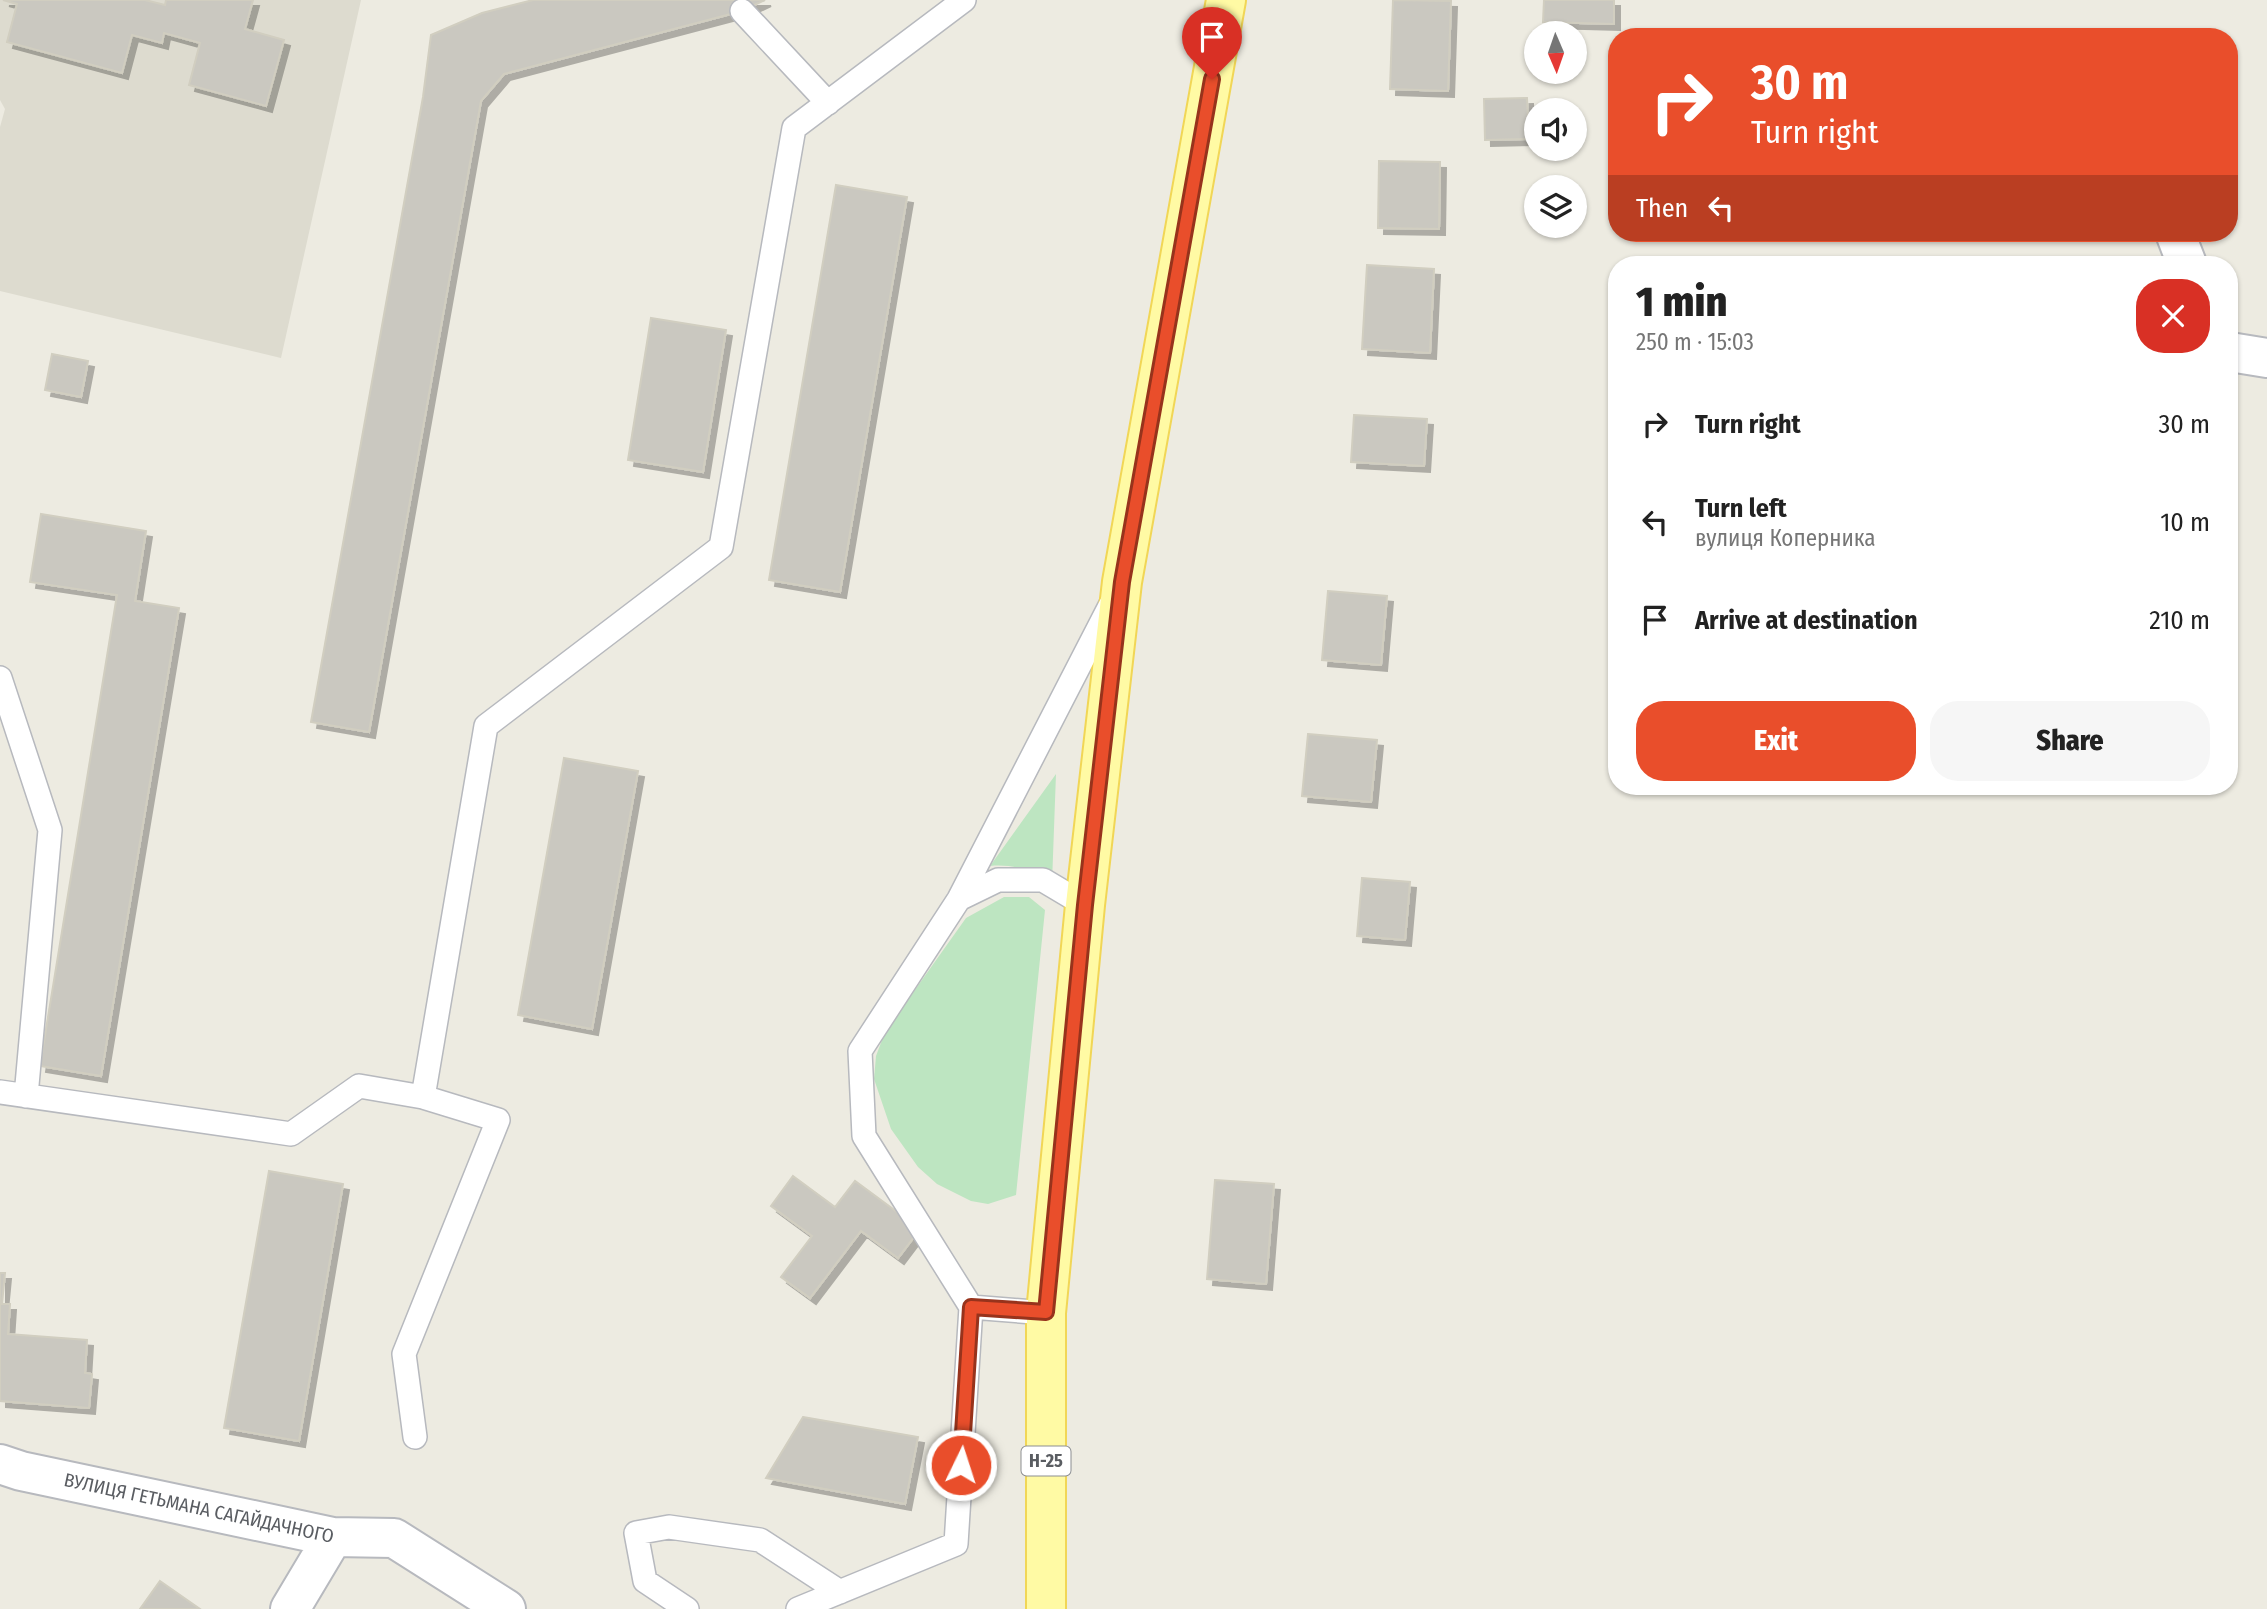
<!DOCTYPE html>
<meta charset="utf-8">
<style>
body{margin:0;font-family:"Fira Sans Condensed",sans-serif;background:#f6f6f6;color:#222;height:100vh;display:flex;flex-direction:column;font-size:26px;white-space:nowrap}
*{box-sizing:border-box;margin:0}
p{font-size:23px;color:#767676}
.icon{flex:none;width:38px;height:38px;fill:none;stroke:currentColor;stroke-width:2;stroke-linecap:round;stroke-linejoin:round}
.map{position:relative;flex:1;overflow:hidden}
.side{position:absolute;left:1608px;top:256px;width:630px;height:539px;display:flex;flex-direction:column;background:#fff;border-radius:28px;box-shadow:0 2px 5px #0004}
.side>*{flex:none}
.hud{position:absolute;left:1608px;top:28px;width:630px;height:214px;border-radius:28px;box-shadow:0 2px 5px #0004;background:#e94e2b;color:#fff;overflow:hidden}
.needle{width:46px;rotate:178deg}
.controls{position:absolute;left:1524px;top:21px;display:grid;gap:14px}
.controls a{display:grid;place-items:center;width:63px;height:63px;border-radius:50%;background:#fff;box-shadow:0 2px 5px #0004;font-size:35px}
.pin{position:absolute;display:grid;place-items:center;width:60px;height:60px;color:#fff;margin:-72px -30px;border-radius:50% 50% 50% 0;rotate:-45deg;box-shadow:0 0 7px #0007}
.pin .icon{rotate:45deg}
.me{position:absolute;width:77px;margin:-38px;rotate:4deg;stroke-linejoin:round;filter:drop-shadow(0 0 5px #0008)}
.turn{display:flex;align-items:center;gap:24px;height:147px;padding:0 28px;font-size:32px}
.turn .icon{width:91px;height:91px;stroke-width:2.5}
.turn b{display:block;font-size:49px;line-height:60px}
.then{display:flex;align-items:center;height:66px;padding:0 28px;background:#0003;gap:14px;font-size:26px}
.round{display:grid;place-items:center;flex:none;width:74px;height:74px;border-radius:28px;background:#f6f6f6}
.head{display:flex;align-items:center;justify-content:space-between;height:119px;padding:0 28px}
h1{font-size:42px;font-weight:800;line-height:52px}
.cta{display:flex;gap:14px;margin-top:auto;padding:14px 28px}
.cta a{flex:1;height:80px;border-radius:28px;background:#e94e2b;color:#fff;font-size:28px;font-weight:800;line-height:80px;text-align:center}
.cta a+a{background:#f6f6f6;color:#222}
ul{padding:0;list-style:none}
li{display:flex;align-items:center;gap:21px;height:98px;padding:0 28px}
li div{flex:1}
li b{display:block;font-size:26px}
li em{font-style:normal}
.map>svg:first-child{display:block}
.education{fill:#dddbcf}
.green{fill:#bde5c1}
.building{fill:#cac8c0;stroke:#d1cec0;stroke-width:2;filter:url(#shadow)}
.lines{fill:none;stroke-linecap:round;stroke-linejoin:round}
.lane-casing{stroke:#b7b9be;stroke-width:26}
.street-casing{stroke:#b7b9be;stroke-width:42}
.primary-casing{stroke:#f1d656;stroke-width:42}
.lane{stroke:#fff;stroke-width:23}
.street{stroke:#fff;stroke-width:38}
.primary{stroke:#fffaa4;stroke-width:38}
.route-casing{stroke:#97331c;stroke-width:18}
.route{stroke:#e94e2b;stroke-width:12}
.labels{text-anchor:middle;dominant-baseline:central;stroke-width:6;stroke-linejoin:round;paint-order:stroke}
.shield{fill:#fff;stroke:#8c8e91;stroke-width:2}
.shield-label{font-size:18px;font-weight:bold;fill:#5a5d62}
.street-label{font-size:19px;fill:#5a5d62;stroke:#fff}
</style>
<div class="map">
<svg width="2267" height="1609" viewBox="0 0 2267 1609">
<defs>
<filter id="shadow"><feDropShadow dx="6" dy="6" stdDeviation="0" flood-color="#0004"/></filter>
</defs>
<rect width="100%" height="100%" fill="#edebe1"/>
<path class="education" d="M 0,0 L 361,0 L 281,358 L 0,291 L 0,127 L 5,109 L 0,100 Z"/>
<path class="green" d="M 1056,774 L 1052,883 C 1032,870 1013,864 990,866 Z
M 1004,897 L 1029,897 L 1045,910 L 1016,1195 L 988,1204 L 971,1201 L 937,1184 L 918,1167 L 891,1129 L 874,1079 L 876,1056 L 885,1032 L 966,918 Z"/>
<path class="building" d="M 3,0 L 145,0 L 165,5 L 166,0 L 253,0 L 245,29 L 284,40 L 266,106 L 189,85 L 200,43 L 164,33 L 162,43 L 132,35 L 122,73 L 7,42 L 17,4 Z
M 533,0 L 765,0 L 742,11 L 504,74 L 481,101 L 369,732 L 311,722 L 423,97 L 431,35 L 482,13 Z
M 1393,0 L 1451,1 L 1448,91 L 1390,89 Z
M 1544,0 L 1614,0 L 1614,24 L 1543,22 Z
M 1527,98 L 1529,139 L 1485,140 L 1484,99 Z
M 1379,161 L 1440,162 L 1439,229 L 1378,228 Z
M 836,185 L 907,197 L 840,592 L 769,580 Z
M 1367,265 L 1434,269 L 1430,353 L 1362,349 Z
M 651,318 L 726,330 L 703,472 L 628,460 Z
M 52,354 L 88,361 L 81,397 L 45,390 Z
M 1354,415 L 1427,419 L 1424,466 L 1351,462 Z
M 41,514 L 146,531 L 135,601 L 179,608 L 101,1076 L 40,1066 L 117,595 L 30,582 Z
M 1328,591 L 1387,596 L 1381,665 L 1322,660 Z
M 1308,734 L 1377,740 L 1371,802 L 1302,796 Z
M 564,758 L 638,771 L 592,1029 L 518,1015 Z
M 1362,878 L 1410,882 L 1405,940 L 1357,936 Z
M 269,1171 L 343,1184 L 299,1441 L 224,1428 Z
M 793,1176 L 835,1207 L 855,1181 L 920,1229 L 898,1258 L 861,1231 L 810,1298 L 781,1277 L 812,1236 L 771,1206 Z
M 1215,1180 L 1274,1184 L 1266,1284 L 1207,1279 Z
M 0,1273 L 5,1273 L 2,1304 L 10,1304 L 8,1334 L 87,1340 L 85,1373 L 92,1374 L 89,1408 L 0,1401 Z
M 803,1417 L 918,1437 L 905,1504 L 766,1478 Z
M 160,1581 L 200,1609 L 140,1609 Z"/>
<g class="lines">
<g class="lane-casing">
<path id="lane" d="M 742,11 L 828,103
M 0,678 L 50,830 L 26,1096
M 959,899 L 998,880 L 1043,880 L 1085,905
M 0,1092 L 291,1134 L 359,1086 L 423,1097 L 498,1120 L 404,1354 L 415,1437
M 423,1097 L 486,726 L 721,547 L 794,128 L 964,0
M 971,1307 L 1046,1313
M 687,1609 L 645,1581 L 636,1533 L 669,1527 L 760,1540 L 840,1592
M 798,1609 L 956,1544 L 971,1307 L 864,1136 L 860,1051 L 959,899 L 1111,604"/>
</g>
<g class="street-casing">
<path id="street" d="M 2175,233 L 2187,264
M 2230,352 L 2267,358
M 0,1464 L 21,1471 L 333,1537 L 394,1538 L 506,1609
M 290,1609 L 333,1537"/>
</g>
<g class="primary-casing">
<path id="primary" d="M 1046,1609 L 1046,1313 L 1085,905 L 1122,582 L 1226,0"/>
</g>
<use href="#lane" class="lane"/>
<use href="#street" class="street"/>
<use href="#primary" class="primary"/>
</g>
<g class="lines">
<g class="route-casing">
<path id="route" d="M 961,1465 L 971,1307 L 1046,1312 L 1085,905 L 1122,582 L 1212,79"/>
</g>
<use href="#route" class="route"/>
</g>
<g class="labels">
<rect class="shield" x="1021.5" y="1446.5" width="49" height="29" rx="5"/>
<g class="shield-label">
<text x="1046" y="1461">Н-25</text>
</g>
<g class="street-label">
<text transform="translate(199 1508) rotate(12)">ВУЛИЦЯ ГЕТЬМАНА САГАЙДАЧНОГО</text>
</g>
</g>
</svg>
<div class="controls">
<a><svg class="needle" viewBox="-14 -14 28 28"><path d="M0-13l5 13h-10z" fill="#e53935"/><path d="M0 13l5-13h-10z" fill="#767676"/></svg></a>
<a><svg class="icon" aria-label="sound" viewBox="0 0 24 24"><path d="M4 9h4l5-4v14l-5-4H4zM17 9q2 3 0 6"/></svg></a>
<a><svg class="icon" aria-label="layers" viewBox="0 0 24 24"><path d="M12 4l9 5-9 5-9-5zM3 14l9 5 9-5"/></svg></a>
</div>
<div class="pin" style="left:1212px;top:79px;background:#d93025"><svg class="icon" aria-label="arrive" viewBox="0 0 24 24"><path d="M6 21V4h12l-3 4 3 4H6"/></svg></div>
<svg class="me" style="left:961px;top:1465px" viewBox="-20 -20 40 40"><circle r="17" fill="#e94e2b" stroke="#fff" stroke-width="3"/><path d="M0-11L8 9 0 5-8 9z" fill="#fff"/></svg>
<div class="hud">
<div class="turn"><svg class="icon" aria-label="right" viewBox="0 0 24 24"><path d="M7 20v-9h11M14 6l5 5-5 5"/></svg><div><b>30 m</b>Turn right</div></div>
<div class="then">Then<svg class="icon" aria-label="left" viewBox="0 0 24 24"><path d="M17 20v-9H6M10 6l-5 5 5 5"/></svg></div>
</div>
<section class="side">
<div class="head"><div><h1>1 min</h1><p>250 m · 15:03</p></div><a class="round" style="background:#d93025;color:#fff"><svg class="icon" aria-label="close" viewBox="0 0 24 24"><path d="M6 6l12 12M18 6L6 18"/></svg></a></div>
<ul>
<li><svg class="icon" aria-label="right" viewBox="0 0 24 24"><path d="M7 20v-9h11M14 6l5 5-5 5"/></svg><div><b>Turn right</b></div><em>30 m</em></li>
<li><svg class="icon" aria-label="left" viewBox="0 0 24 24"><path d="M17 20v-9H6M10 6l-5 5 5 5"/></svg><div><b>Turn left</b><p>вулиця Коперника</p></div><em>10 m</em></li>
<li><svg class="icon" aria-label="arrive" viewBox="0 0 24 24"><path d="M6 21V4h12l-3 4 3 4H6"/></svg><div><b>Arrive at destination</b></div><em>210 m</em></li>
</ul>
<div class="cta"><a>Exit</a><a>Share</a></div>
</section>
</div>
